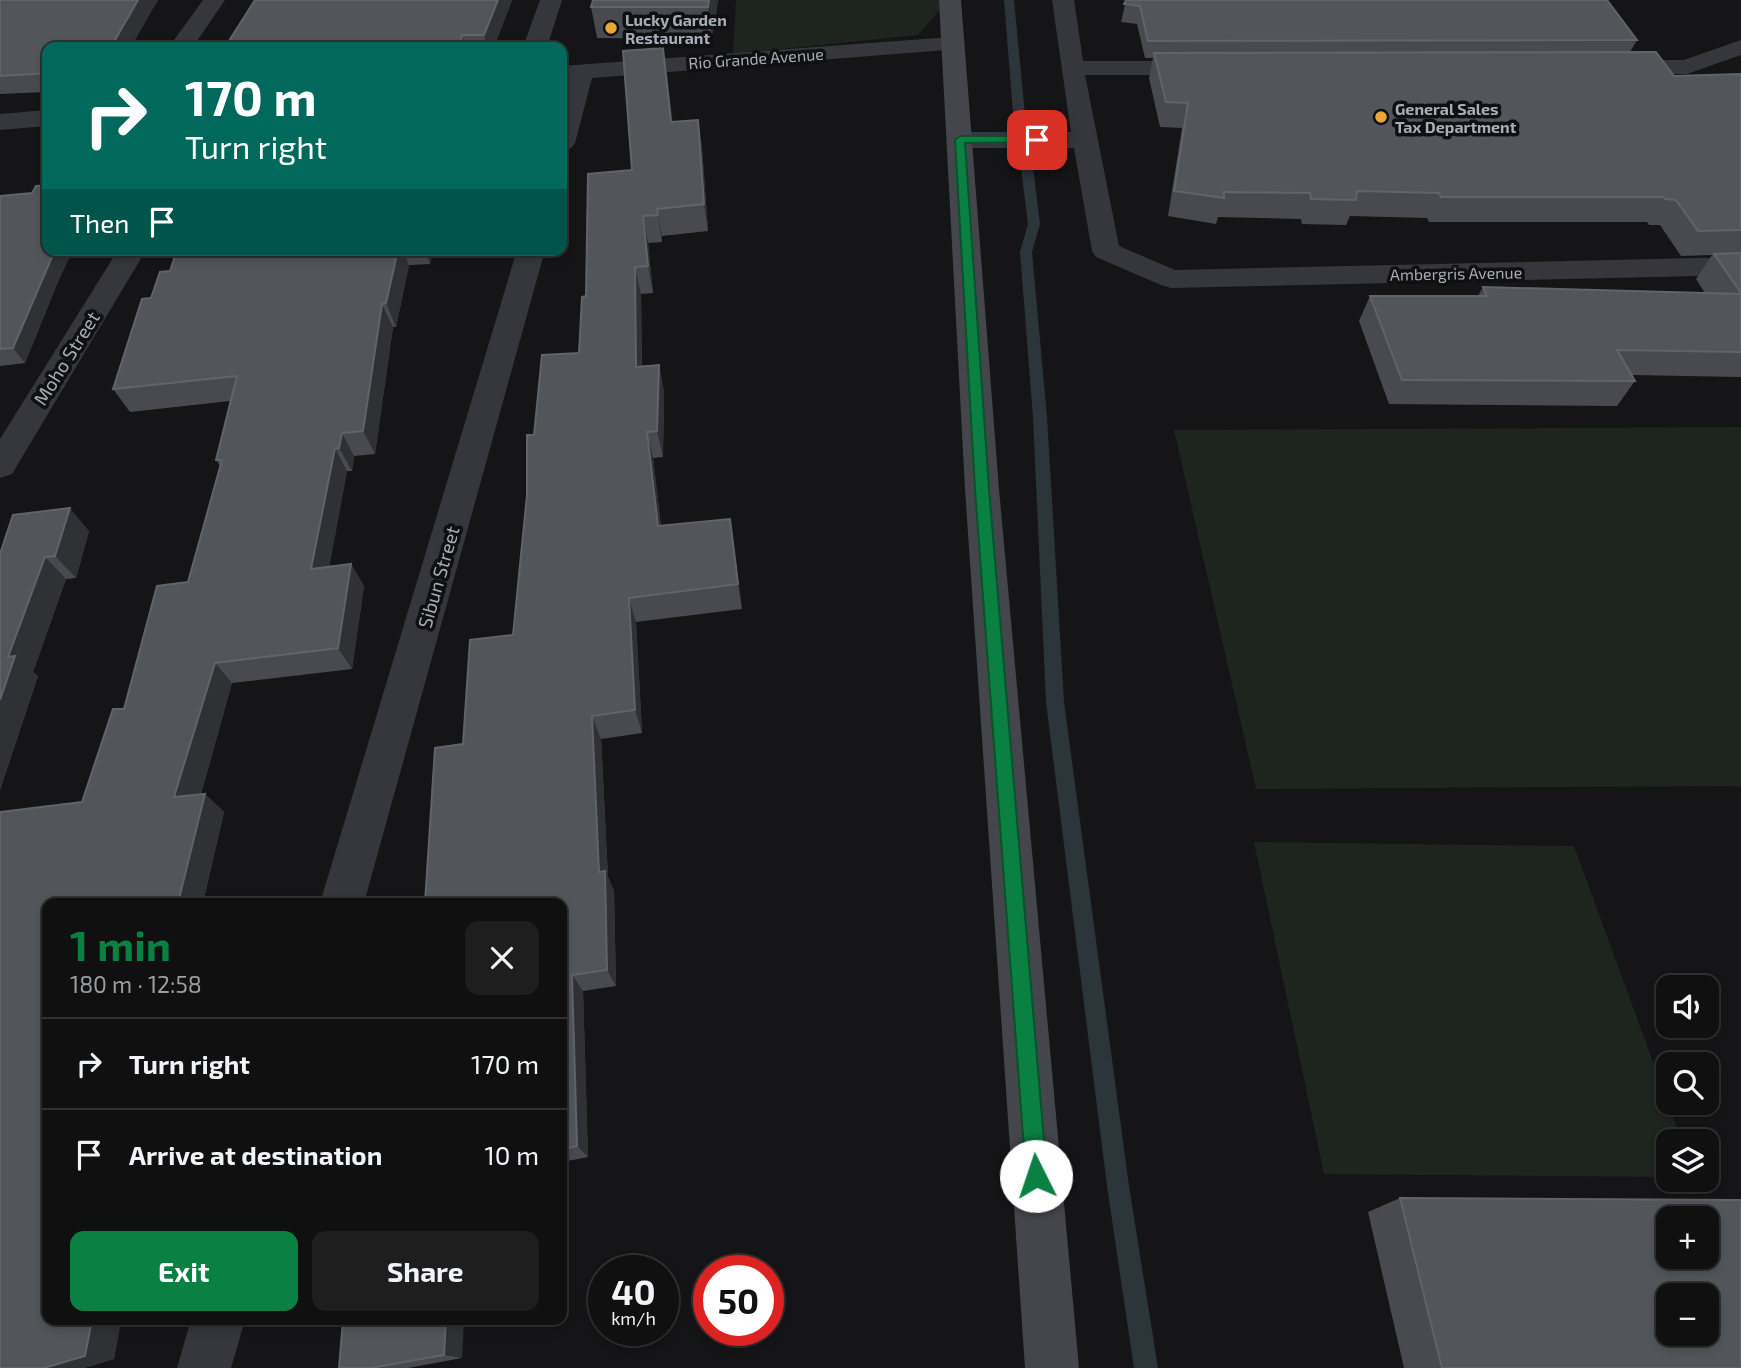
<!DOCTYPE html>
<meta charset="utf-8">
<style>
body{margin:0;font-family:"Exo 2",sans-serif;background:#1e1e1f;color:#f1f3f6;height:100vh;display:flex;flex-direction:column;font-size:26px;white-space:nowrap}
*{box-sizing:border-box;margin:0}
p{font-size:23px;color:#9c9d9f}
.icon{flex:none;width:38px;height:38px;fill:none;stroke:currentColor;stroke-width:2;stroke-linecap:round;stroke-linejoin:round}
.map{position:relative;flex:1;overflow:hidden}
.sheet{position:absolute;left:42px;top:898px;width:525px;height:427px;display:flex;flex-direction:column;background:#101011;border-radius:14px;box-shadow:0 4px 10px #0003,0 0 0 2px #303031}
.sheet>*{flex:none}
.hud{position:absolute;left:42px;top:42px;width:525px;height:214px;border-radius:14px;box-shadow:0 4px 10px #0003,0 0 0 2px #303031;background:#00695c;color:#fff;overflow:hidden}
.controls{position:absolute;left:1656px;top:975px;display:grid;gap:14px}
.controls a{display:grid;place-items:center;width:63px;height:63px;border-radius:14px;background:#101011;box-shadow:0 4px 10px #0003,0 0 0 2px #303031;font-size:35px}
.speed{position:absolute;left:588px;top:1255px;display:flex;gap:14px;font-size:35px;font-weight:700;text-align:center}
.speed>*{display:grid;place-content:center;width:91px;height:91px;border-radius:50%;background:#101011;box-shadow:0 4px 10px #0003,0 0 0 2px #303031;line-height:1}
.speed small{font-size:18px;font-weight:400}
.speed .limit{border:10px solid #d22;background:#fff;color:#111}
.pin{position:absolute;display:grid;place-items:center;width:60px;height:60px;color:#fff;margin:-30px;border-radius:14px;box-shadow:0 4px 10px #0006}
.me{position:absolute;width:77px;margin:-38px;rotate:356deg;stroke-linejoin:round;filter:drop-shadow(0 0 5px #0008)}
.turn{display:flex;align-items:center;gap:24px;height:147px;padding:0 28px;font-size:32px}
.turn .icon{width:91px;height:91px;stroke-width:2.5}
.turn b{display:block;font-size:49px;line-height:60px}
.then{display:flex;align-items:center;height:66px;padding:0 28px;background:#0003;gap:14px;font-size:26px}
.round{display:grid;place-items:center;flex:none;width:74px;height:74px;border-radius:14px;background:#1e1e1f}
.summary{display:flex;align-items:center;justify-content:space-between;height:119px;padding:0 28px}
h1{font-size:42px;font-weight:700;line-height:52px;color:#0b8043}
.primary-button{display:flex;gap:14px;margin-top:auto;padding:14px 28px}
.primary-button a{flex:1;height:80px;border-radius:14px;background:#0b8043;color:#fff;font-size:28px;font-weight:700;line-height:80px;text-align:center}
.primary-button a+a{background:#1e1e1f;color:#f1f3f6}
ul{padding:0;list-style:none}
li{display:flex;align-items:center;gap:21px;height:91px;padding:0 28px;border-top:2px solid #303031}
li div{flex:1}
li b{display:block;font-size:26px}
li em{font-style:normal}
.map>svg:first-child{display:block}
.green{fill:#1d251e}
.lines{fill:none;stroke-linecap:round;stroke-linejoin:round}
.stream{fill:#2c353a;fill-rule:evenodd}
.minor{fill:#36373c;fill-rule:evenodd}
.secondary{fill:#44464c;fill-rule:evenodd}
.wall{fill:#484a4f}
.shaded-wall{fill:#2f3134}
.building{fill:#52555a;stroke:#606369;stroke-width:2;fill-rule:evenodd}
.route{fill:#0b8043;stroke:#07532c;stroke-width:2}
.poi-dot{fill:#eca638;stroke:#101012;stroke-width:2.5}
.labels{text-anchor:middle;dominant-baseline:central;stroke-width:7;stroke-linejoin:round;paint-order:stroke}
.far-poi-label{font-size:16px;font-weight:bold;fill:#a7adb7;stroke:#101012;text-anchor:start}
.far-street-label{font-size:16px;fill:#a7adb7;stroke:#101012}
.street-label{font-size:19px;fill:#a7adb7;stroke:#101012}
</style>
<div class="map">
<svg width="1741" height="1368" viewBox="0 0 1741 1368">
<rect width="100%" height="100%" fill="#151517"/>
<path class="green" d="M 736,0 L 948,0 L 918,35 L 733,54 Z
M 1741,427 L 1741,786 L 1256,789 L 1174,430 Z
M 1254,842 L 1574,846 L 1682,1141 L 1668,1141 L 1668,1177 L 1324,1174 Z"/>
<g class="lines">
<path class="stream" d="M 1004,0 L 1014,0 L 1026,125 L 1020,128 L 1014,125 Z
M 1026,156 L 1032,160 L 1040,224 L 1032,252 L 1047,417 L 1064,702 L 1129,1186 L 1158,1368 L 1134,1368 L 1107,1186 L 1046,702 L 1033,417 L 1020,252 L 1028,224 L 1020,160 Z"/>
<path class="minor" d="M 203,0 L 225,0 L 193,47 L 169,47 Z
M 540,0 L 562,0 L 547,47 L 523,47 Z
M 1052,0 L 1074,0 L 1083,61 L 1204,61 L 1213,63 L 1216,68 L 1213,73 L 1204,75 L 1085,75 L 1119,246 L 1175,270 L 1741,257 L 1741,275 L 1171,288 L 1161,285 L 1096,257 L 1092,251 L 1074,148 L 960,148 L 951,145 L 947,140 L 951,135 L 960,132 L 1071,132 Z
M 951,37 L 959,39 L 963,44 L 959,49 L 592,78 L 575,143 L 571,148 L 562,151 L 562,100 L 568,80 L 562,80 L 562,66 Z
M 1741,40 L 1741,55 L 1687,74 L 1614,74 L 1606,72 L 1602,67 L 1606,62 L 1614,60 L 1684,60 Z
M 47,110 L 47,126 L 0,130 L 0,114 Z
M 118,250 L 146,250 L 12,474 L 0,478 L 0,439 Z
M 517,250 L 545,250 L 364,903 L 320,903 Z
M 191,1320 L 245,1320 L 231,1368 L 177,1368 Z"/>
<path class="secondary" d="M 939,0 L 961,0 L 999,489 L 1079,1368 L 1025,1368 L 965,489 Z"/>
</g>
<path class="wall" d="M 0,0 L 158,0 L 154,6 L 47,47 L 47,92 L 0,94 Z
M 255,0 L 512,0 L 494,47 L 229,47 L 227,44 Z
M 593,0 L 718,0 L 712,39 L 597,38 L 591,7 Z
M 1126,0 L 1637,40 L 1630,52 L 1674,76 L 1741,74 L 1741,377 L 1631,375 L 1635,381 L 1617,406 L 1389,404 L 1359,321 L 1370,296 L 1478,296 L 1483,287 L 1705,293 L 1696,279 L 1712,255 L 1681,256 L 1660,225 L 1649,225 L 1647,222 L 1429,222 L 1427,218 L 1350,216 L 1346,225 L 1302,224 L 1301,219 L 1218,217 L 1216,224 L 1168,216 L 1182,128 L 1160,127 L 1149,78 L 1153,58 L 1145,58 L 1137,24 L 1121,22 Z
M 667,75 L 672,122 L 698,120 L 702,147 L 708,231 L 662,236 L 662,242 L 648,243 L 653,293 L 641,294 L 642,366 L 659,365 L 664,392 L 663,457 L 653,458 L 661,526 L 730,519 L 742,609 L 636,622 L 642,733 L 601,739 L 608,877 L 614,891 L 616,986 L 583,991 L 588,1157 L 562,1162 L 562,903 L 463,744 L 513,635 L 534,435 L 579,353 L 586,296 Z
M 32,193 L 47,250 L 73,250 L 60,277 L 25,363 L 0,366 L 0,196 Z
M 177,250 L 432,250 L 430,264 L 409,265 L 396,327 L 393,327 L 375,454 L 354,456 L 352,471 L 347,471 L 329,567 L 351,564 L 364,586 L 352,669 L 232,683 L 201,794 L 205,794 L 224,812 L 203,903 L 47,903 L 47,1320 L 121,1320 L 114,1359 L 84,1368 L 0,1368 L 0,812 L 82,802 L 113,709 L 124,709 L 157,586 L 188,582 L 220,466 L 216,460 L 230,401 L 130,412 L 113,389 L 142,299 L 151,298 L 160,272 L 170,271 Z
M 89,531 L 76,578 L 66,579 L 33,672 L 38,676 L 0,790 L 0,554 Z
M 1400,1198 L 1741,1368 L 1404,1368 L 1368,1212 Z
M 343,1320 L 462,1358 L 408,1368 L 339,1368 Z"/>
<path class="shaded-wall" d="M 138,0 L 158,0 L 131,47 L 111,47 Z
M 498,0 L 512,0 L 494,47 L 487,47 L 484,35 Z
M 709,0 L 718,0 L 712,39 L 708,7 Z
M 462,35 L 466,47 L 460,47 Z
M 663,48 L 667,75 L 676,149 L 671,122 Z
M 698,120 L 702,147 L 708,231 L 704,204 Z
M 657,209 L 662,236 L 662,242 L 658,215 Z
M 643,216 L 648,243 L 653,293 L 648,266 Z
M 55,250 L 73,250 L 60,277 L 25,363 L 13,348 Z
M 398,250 L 403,250 L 409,265 L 396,327 L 386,303 Z
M 425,250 L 432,250 L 430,264 Z
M 635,267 L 641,294 L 642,393 L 636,367 Z
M 382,304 L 393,327 L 375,454 L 363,431 Z
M 659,365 L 664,392 L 663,457 L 657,431 Z
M 647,432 L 653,458 L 664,551 L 658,526 Z
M 342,433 L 354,456 L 352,471 L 339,448 Z
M 335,448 L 347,471 L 325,591 L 311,569 Z
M 70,508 L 89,531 L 76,578 L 55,556 Z
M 730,519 L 734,544 L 742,609 L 738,584 Z
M 45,557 L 66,579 L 33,672 L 38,676 L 0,790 L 0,699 L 8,657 Z
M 351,564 L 364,586 L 352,669 L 338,648 Z
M 629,598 L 636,622 L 642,733 L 635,710 Z
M 215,663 L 232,683 L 195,815 L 174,797 Z
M 592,716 L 601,739 L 608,877 L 614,891 L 616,986 L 607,970 L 599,872 Z
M 205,794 L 224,812 L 203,903 L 178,903 Z
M 572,975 L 583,991 L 588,1157 L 577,1146 Z
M 92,1320 L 121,1320 L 114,1359 L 84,1368 L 44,1368 Z
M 446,1320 L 464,1320 L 462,1358 L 444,1355 Z"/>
<path class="building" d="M 0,0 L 138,0 L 111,47 L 47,47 L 47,73 L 0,76 Z
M 255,0 L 498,0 L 484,35 L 462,35 L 460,47 L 261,47 L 262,44 L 227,44 Z
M 593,0 L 709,0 L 708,7 L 591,7 Z
M 1126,0 L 1607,0 L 1637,40 L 1148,41 L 1140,6 L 1124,4 Z
M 663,48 L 671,122 L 698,120 L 704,204 L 657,209 L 658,215 L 643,216 L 648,266 L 635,267 L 636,367 L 659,365 L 657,431 L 647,432 L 658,526 L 730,519 L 738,584 L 629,598 L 635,710 L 592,716 L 599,872 L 605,871 L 607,970 L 572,975 L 577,1146 L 562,1149 L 562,903 L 425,903 L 435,748 L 463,744 L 470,640 L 513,635 L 527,495 L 527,435 L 534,435 L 542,355 L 579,353 L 582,297 L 586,296 L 588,174 L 632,170 L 623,51 Z
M 1656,52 L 1674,76 L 1741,74 L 1741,230 L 1698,231 L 1676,200 L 1665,199 L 1663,197 L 1441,197 L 1439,193 L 1357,191 L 1356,200 L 1311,199 L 1310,193 L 1224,192 L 1224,198 L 1174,191 L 1188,103 L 1166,102 L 1154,53 Z
M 47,185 L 47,250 L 55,250 L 13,348 L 0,349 L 0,196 L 32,193 L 36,186 Z
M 177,250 L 398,250 L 386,303 L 382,304 L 363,431 L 342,433 L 339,448 L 335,448 L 311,569 L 351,564 L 338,648 L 215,663 L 174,797 L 205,794 L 178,903 L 47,903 L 47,1320 L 92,1320 L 85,1356 L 44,1368 L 0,1368 L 0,812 L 82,802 L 113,709 L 124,709 L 157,586 L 188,582 L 222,460 L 216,460 L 237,376 L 113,389 L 142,299 L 151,298 L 160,272 L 170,271 Z
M 1741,253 L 1741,293 L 1714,254 Z
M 1483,287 L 1741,294 L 1741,352 L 1617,350 L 1635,381 L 1402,380 L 1370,296 L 1487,296 Z
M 70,508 L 55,556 L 45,557 L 8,657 L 15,656 L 0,700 L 0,554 L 13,515 Z
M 1400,1198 L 1741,1200 L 1741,1368 L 1442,1368 ZM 1668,1218 L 1706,1218 L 1706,1256 L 1668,1256 ZM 1668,1295 L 1706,1295 L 1706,1334 L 1668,1334 Z
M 343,1320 L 446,1320 L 444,1355 L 371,1368 L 339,1368 Z"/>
<path class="route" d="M 1037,136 L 1040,137 L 1040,142 L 965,143 L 989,489 L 1047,1176 L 1044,1183 L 1036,1186 L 1029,1183 L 1026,1176 L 975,489 L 955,140 L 960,136 Z"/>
<g class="poi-dot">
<circle cx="611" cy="28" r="7"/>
<circle cx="1381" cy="117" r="7"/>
</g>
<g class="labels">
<g class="far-poi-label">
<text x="625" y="19">Lucky Garden<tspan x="625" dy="18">Restaurant</tspan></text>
<text x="1395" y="108">General Sales<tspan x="1395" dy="18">Tax Department</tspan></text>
</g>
<g class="far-street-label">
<text transform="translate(756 58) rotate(-4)">Rio Grande Avenue</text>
<text transform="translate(1456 273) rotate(-1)">Ambergris Avenue</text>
</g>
<g class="street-label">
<text transform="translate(66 358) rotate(-58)">Moho Street</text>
<text transform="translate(438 577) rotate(-74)">Sibun Street</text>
</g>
</g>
</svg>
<div class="controls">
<a><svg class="icon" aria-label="sound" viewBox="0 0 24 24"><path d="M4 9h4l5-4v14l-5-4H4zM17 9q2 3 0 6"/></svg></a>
<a><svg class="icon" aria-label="search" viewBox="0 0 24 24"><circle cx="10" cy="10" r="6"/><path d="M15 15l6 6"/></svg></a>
<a><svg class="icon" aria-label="layers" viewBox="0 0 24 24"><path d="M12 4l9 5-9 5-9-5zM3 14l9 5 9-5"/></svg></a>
<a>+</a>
<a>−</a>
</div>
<div class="speed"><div>40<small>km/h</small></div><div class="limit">50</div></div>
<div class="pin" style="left:1037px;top:140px;background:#d93025"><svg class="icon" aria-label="arrive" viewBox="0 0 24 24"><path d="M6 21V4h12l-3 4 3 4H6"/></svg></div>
<svg class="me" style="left:1036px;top:1176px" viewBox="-20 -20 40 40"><circle r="19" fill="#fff"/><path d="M0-13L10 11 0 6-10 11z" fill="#0b8043"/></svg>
<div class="hud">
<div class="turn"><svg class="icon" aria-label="right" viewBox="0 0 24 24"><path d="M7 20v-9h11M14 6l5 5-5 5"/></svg><div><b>170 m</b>Turn right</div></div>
<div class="then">Then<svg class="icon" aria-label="arrive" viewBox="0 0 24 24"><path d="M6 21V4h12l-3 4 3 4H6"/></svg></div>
</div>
<section class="sheet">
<div class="summary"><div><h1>1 min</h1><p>180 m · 12:58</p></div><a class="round"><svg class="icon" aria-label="close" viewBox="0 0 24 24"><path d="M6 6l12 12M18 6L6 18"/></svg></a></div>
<ul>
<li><svg class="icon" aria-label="right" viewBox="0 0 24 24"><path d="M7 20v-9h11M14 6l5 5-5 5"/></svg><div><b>Turn right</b></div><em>170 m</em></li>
<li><svg class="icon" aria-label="arrive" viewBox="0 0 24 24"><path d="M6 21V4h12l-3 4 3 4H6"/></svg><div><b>Arrive at destination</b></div><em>10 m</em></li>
</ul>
<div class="primary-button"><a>Exit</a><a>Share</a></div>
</section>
</div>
